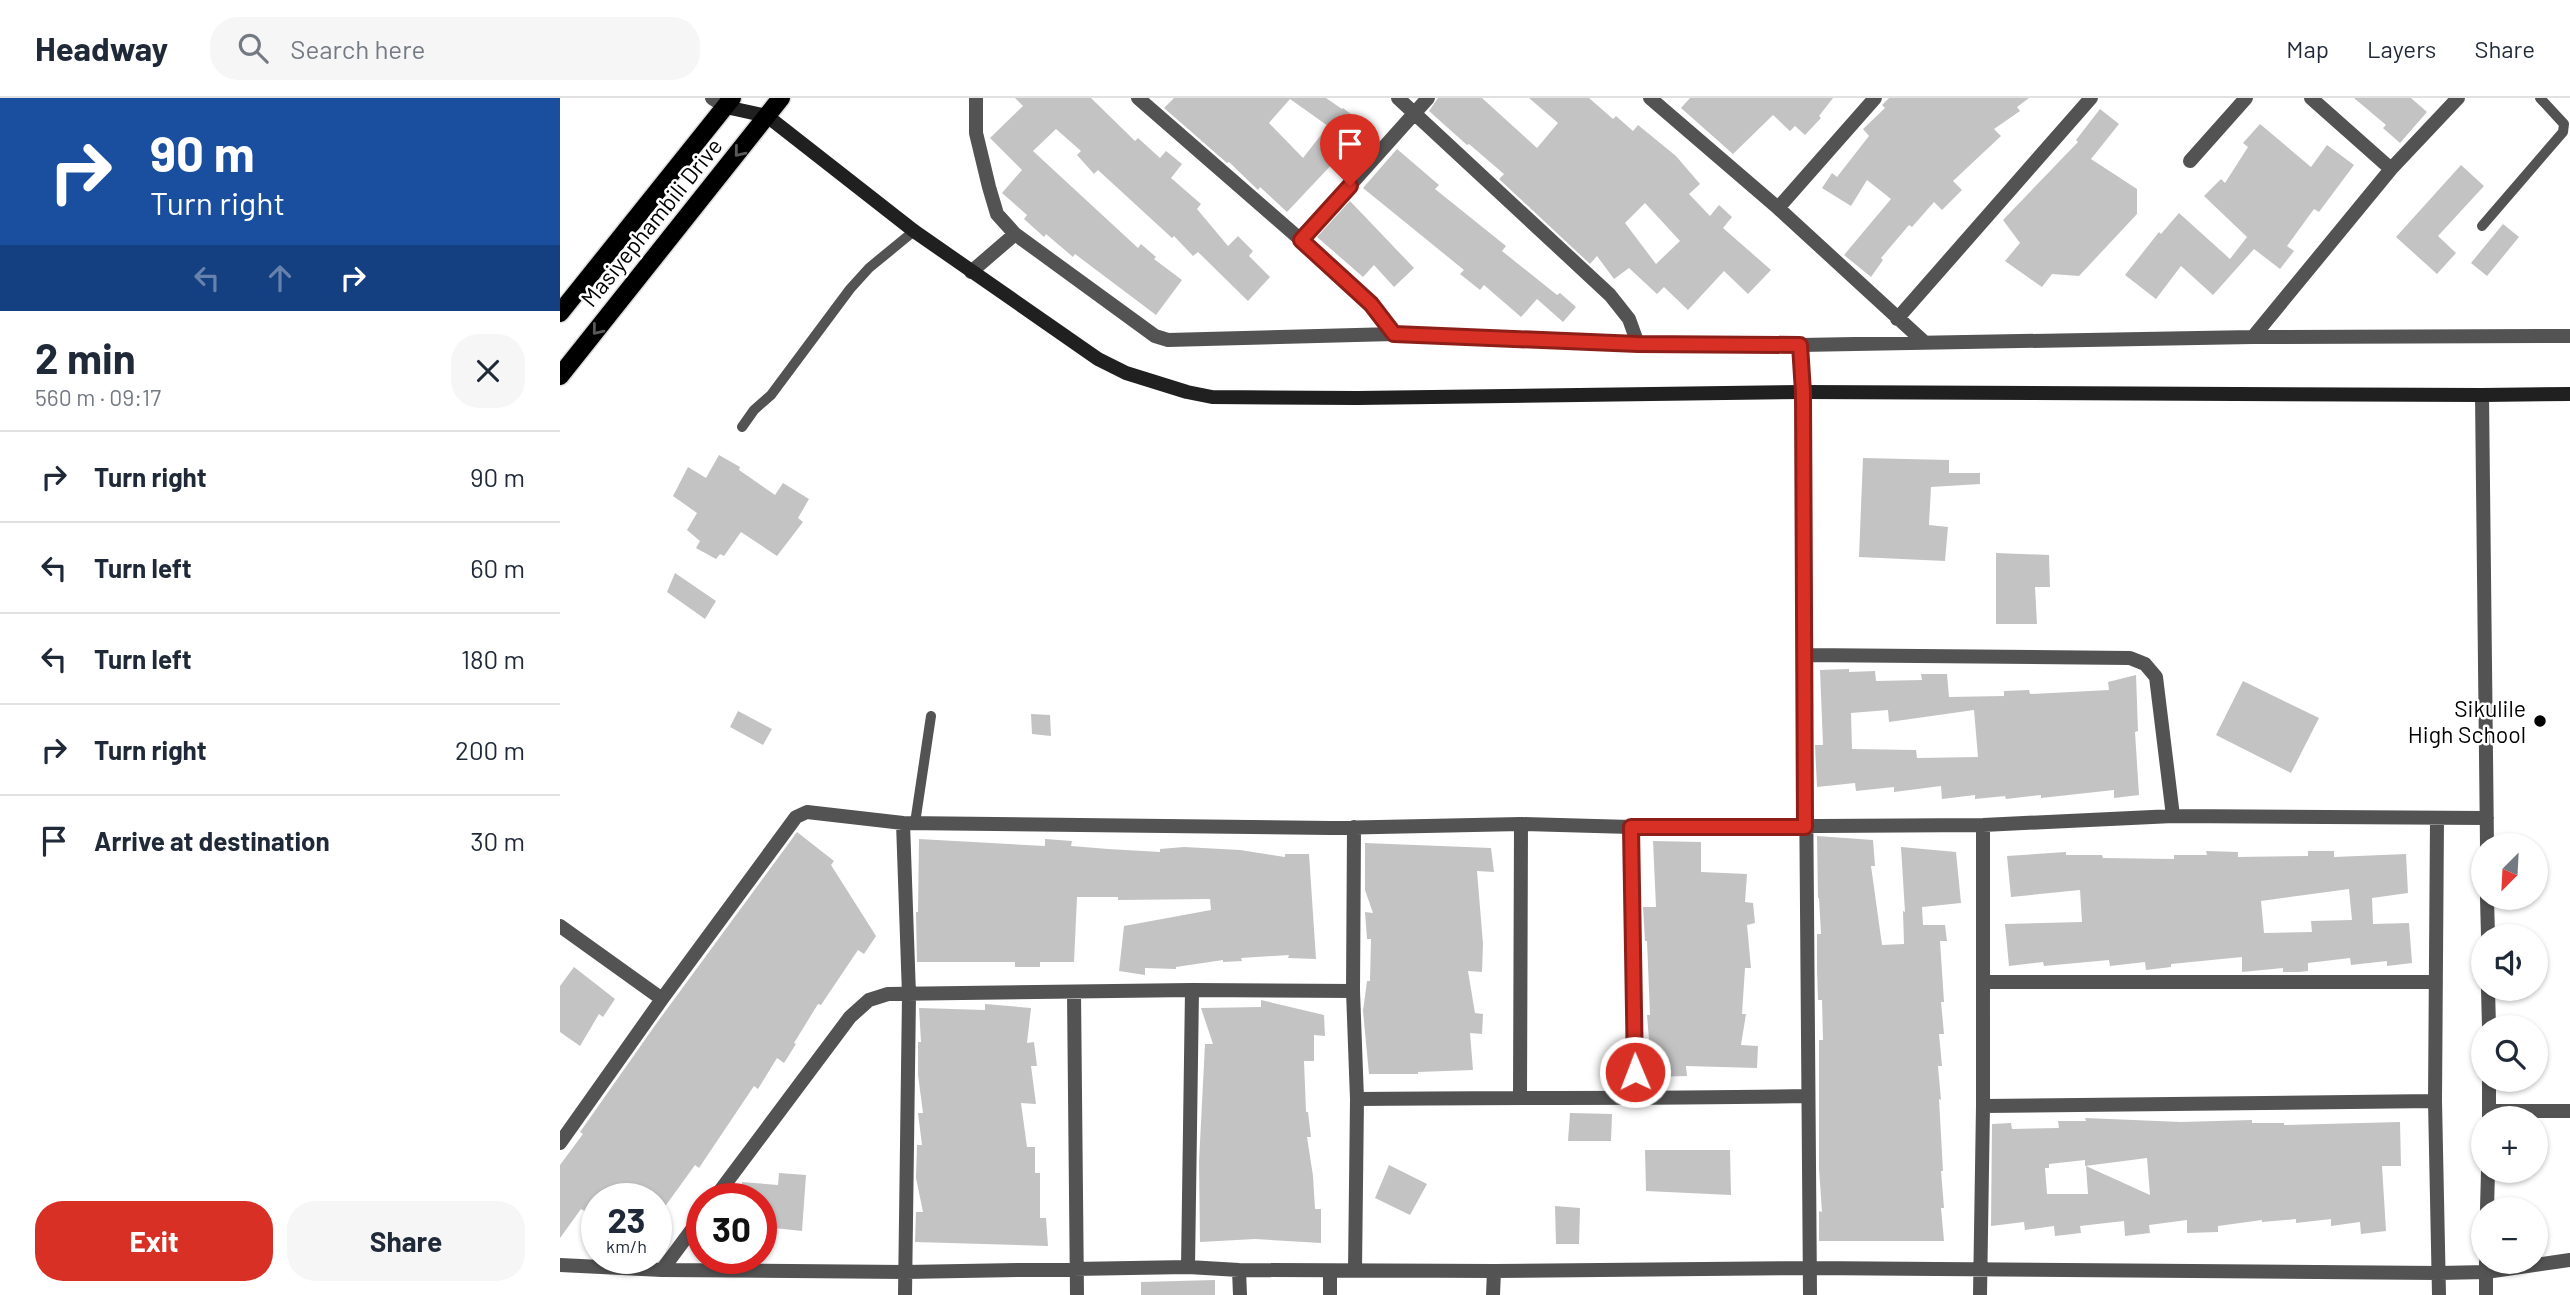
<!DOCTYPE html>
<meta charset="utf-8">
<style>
body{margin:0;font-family:Barlow,sans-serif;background:#f6f6f7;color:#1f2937;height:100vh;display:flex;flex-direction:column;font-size:26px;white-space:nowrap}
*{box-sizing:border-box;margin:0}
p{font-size:23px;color:#747a83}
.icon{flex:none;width:38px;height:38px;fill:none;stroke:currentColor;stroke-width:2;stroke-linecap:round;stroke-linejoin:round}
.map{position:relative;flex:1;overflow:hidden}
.details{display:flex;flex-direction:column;background:#fff;width:560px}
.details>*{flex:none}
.hud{background:#1a4fa0;color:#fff;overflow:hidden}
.needle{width:46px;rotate:204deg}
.fabs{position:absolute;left:1911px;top:735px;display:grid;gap:14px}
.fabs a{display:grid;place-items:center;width:77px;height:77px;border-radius:50%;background:#fff;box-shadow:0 2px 5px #0004;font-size:35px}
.speed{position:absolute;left:21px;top:1085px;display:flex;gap:14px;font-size:35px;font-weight:700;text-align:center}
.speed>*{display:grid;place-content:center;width:91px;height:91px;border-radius:50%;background:#fff;box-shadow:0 2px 5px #0004;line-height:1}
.speed small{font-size:18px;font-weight:400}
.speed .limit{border:10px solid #d22;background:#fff;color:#111}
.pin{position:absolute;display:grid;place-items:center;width:60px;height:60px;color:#fff;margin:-72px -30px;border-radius:50% 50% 50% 0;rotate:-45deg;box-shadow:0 0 7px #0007}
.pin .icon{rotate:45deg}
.me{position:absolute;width:77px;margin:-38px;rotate:359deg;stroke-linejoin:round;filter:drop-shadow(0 0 5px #0008)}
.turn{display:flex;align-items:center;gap:24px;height:147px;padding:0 35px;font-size:32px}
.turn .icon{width:91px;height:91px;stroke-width:2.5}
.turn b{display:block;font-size:49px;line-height:60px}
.lanes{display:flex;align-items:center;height:66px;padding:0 35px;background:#0003;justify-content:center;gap:35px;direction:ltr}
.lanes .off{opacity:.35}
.round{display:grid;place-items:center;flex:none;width:74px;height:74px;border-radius:28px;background:#f6f6f7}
.overview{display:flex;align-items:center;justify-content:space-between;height:119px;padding:0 35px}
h1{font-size:42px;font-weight:700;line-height:52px}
.primary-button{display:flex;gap:14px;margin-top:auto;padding:14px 35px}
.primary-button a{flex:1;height:80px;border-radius:28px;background:#d93025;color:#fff;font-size:28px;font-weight:700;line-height:80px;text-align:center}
.primary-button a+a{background:#f6f6f7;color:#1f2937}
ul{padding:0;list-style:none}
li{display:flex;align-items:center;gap:21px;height:91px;padding:0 35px;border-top:2px solid #e0e1e3}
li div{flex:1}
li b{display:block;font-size:26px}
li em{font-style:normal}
header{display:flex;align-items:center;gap:42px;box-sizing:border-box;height:98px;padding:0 35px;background:#fff;border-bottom:2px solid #e0e1e3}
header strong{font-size:33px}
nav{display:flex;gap:38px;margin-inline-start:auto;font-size:24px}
.search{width:490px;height:63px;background:#f6f6f7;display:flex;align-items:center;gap:18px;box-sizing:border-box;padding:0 24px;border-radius:28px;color:#747a83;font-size:26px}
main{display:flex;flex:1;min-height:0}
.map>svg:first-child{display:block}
.building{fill:#c3c3c3;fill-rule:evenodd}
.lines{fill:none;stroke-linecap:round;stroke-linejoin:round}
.primary-casing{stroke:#dbdbdb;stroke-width:21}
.lane{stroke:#535353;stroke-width:10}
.street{stroke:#535353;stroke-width:14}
.secondary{stroke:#202020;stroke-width:14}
.primary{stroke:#000;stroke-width:18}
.oneway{stroke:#595959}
.route-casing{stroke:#8d1f18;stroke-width:18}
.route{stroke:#d93025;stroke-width:12}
.poi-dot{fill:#000;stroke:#fff;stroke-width:2.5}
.labels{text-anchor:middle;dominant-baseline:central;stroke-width:5;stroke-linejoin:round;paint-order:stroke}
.street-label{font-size:23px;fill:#000;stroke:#fff}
.poi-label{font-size:23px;fill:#000;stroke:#fff;text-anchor:end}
</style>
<header>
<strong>Headway</strong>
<div class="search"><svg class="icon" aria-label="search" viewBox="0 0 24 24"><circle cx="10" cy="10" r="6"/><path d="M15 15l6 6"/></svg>Search here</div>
<nav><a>Map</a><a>Layers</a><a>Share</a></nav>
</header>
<main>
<section class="details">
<div class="hud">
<div class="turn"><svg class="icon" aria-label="right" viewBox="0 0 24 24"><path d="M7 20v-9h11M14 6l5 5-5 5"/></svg><div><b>90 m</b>Turn right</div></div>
<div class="lanes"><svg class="icon off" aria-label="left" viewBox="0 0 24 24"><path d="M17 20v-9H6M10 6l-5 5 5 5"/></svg><svg class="icon off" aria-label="ahead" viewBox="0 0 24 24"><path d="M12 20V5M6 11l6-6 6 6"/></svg><svg class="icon" aria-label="right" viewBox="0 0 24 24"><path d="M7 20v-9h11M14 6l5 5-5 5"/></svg></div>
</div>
<div class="overview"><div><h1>2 min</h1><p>560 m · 09:17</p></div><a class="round"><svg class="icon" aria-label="close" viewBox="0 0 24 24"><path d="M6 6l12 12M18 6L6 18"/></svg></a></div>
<ul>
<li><svg class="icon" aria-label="right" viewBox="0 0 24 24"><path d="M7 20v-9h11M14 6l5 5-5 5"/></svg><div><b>Turn right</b></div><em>90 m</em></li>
<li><svg class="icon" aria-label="left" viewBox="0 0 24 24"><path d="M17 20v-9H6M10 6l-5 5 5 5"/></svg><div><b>Turn left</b></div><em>60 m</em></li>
<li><svg class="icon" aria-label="left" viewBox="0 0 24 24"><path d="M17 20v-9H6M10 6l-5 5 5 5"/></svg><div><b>Turn left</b></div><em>180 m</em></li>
<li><svg class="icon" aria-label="right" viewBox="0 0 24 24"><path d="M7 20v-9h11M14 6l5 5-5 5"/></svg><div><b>Turn right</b></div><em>200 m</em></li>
<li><svg class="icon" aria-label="arrive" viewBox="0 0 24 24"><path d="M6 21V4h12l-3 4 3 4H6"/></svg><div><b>Arrive at destination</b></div><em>30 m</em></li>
</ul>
<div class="primary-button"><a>Exit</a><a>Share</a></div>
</section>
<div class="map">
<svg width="2010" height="1197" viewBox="0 0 2010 1197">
<rect width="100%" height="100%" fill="#fff"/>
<path class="building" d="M 455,0 L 531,0 L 575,43 L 578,40 L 600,60 L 606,53 L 622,66 L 611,80 L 641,106 L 637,111 L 668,148 L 678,138 L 693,153 L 689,158 L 710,179 L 688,203 L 638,154 L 633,158 L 614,138 L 612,140 L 538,72 L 534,76 L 517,57 L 521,53 L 496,31 L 473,53 L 578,150 L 581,146 L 596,159 L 594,161 L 622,182 L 596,217 L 515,156 L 513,159 L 486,136 L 484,139 L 464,121 L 467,117 L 442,95 L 462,72 L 430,40 L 463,8 Z
M 614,0 L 766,0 L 782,11 L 783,10 L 808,29 L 778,66 L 775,63 L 727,114 L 700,89 L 698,92 L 669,64 L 667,65 L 604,10 ZM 730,1 L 768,28 L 743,60 L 709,25 Z
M 878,0 L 922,0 L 977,50 L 998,25 L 969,0 L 1029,0 L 1053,21 L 1056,18 L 1073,33 L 1078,27 L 1116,58 L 1140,86 L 1129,96 L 1150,118 L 1159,107 L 1172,119 L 1163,130 L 1211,172 L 1188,196 L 1164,173 L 1128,212 L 1104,189 L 1097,196 L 1069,170 L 1054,181 L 1037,158 L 1030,166 L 939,81 L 944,76 L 909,46 L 907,47 L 869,13 ZM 1085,105 L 1120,143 L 1096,166 L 1065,125 Z
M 1130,0 L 1273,0 L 1259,18 L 1261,20 L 1245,37 L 1235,28 L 1230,33 L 1213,17 L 1173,56 L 1121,10 Z
M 1329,0 L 1469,0 L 1457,9 L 1460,13 L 1434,31 L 1441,38 L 1393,83 L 1402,92 L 1382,112 L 1374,104 L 1352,129 L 1349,127 L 1321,160 L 1323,162 L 1311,179 L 1284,157 L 1331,101 L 1307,82 L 1291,108 L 1262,90 L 1272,75 L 1277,79 L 1309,38 L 1303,31 L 1325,10 L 1322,7 Z
M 1794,0 L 1851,0 L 1867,14 L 1840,45 L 1823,30 L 1826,27 Z
M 1540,11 L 1559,26 L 1531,61 L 1577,91 L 1577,116 L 1519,178 L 1492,176 L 1482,189 L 1445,163 L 1460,145 L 1443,122 L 1518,44 L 1516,42 Z
M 1700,26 L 1751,69 L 1767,47 L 1794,67 L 1759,114 L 1754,111 L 1727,148 L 1734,153 L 1720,171 L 1694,151 L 1653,197 L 1621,168 L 1596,201 L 1565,177 L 1599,134 L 1601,136 L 1619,115 L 1670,161 L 1687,139 L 1644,98 L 1661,81 L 1665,85 L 1688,49 L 1683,45 Z
M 837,51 L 879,87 L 875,91 L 946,148 L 942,153 L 997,197 L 1000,195 L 1016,209 L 1003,224 L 977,201 L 961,219 L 924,187 L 920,192 L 900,176 L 904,172 L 803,90 Z
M 1901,67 L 1924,88 L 1878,138 L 1896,155 L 1877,176 L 1836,139 Z
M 790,103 L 854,170 L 834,189 L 814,167 L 803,179 L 757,139 Z
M 1943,126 L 1959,139 L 1927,178 L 1911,165 Z
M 159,357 L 180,369 L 179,372 L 215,397 L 223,385 L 249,401 L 238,420 L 243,424 L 217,458 L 181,434 L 164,458 L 160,456 L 156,461 L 136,450 L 140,443 L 127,432 L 137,415 L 113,398 L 128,369 L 146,380 Z
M 1303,360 L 1389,362 L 1389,375 L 1420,375 L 1420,386 L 1371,389 L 1369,427 L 1388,429 L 1385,463 L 1299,459 Z
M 1436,455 L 1489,457 L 1490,489 L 1475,489 L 1477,526 L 1436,526 Z
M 115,475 L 156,503 L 145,521 L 107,494 Z
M 1289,571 L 1289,574 L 1315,573 L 1316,583 L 1362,582 L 1361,576 L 1387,576 L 1389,599 L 1444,598 L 1444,593 L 1469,592 L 1470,596 L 1549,592 L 1548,584 L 1576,577 L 1578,633 L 1575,634 L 1579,697 L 1554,700 L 1554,692 L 1481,700 L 1481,697 L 1446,701 L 1445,698 L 1415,701 L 1415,697 L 1382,701 L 1381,688 L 1334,694 L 1334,689 L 1296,693 L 1295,685 L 1257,689 L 1255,647 L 1263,647 L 1260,572 ZM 1328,612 L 1329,624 L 1414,612 L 1418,659 L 1357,660 L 1356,652 L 1292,651 L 1291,615 Z
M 1683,583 L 1759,620 L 1731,675 L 1656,637 Z
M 178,613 L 212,631 L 203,647 L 170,629 Z
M 471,616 L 490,617 L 491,638 L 472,636 Z
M 237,734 L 274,763 L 271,767 L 316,838 L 304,856 L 298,852 L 261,907 L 258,906 L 234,945 L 236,946 L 224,965 L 217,960 L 198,991 L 194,988 L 139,1070 L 135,1067 L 96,1121 L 96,1101 L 37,1101 L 37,1120 L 21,1111 L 0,1140 L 0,1067 L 23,1036 L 20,1034 L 96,926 Z
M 1257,738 L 1313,742 L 1315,768 L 1311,768 L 1322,847 L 1344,846 L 1343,813 L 1345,814 L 1341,749 L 1396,754 L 1401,805 L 1362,809 L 1363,827 L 1385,827 L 1387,843 L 1380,843 L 1384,904 L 1381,904 L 1384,936 L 1379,936 L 1382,968 L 1378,968 L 1381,1002 L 1379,1001 L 1383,1073 L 1381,1073 L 1384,1110 L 1381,1110 L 1384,1143 L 1259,1143 L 1259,1113 L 1262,1114 L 1259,1071 L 1259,942 L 1263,942 L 1262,902 L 1258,902 L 1257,872 L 1257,836 L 1261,836 L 1259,800 L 1258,800 Z
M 359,741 L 485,748 L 485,741 L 512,743 L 511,748 L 548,751 L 600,754 L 600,751 L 624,749 L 680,752 L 725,759 L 725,756 L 749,756 L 756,861 L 728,860 L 729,857 L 681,860 L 682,863 L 663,864 L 663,862 L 616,869 L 616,871 L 585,870 L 585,877 L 559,873 L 564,828 L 651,812 L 650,801 L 558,802 L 558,799 L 517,799 L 514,864 L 480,864 L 480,869 L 455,869 L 455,864 L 357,864 L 356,814 L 358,814 Z
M 1093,743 L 1141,744 L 1141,774 L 1187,776 L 1185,804 L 1193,805 L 1195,825 L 1187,827 L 1191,870 L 1185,870 L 1182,916 L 1186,916 L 1181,947 L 1198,948 L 1197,970 L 1126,968 L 1127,978 L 1092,979 L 1087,917 L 1090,917 L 1087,843 L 1085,843 L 1083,809 L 1096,809 Z
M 805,745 L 931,750 L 934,774 L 917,773 L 923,846 L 922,874 L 908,873 L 915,915 L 923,916 L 922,936 L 910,935 L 913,972 L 858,974 L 858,976 L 809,976 L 803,913 L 807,883 L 810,883 L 811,841 L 807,841 L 805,814 L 813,815 L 805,792 Z
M 1646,753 L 1678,754 L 1678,759 L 1748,758 L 1748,753 L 1774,753 L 1774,759 L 1846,756 L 1848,795 L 1812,800 L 1813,826 L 1849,825 L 1852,865 L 1827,868 L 1827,863 L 1791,867 L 1790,860 L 1748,865 L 1748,873 L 1739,874 L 1723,874 L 1723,870 L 1682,874 L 1682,859 L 1611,866 L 1611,869 L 1586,872 L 1585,864 L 1550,868 L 1549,862 L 1484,868 L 1483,864 L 1449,868 L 1445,826 L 1522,824 L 1520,792 L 1451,799 L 1447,758 L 1506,754 L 1506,757 L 1542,757 L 1543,760 L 1614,761 L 1614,757 L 1647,757 ZM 1789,791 L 1792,822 L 1751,823 L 1752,834 L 1704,835 L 1701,803 Z
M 14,869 L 55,901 L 43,919 L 39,916 L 20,948 L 0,934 L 0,888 Z
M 701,902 L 764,917 L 765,938 L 754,937 L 754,963 L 744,963 L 746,1014 L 748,1014 L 751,1039 L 747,1039 L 753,1078 L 755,1111 L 761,1111 L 761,1145 L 695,1141 L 640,1144 L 639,1064 L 645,946 L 653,946 L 641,910 L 701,909 Z
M 425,906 L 471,910 L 467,945 L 474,944 L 477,968 L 471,968 L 476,1006 L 461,1005 L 467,1049 L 475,1049 L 475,1075 L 480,1075 L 480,1120 L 486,1120 L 488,1148 L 355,1144 L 356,1114 L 363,1114 L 356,1080 L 357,1047 L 362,1047 L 358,1015 L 363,1015 L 358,977 L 358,944 L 361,944 L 359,910 L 425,912 Z
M 1010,1015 L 1052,1016 L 1051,1043 L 1008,1043 Z
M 1525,1020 L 1621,1024 L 1692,1022 L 1692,1025 L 1724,1025 L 1724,1027 L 1840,1024 L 1841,1068 L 1822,1068 L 1826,1133 L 1801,1136 L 1800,1124 L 1771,1128 L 1771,1121 L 1736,1125 L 1736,1121 L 1702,1124 L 1702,1122 L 1658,1128 L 1658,1134 L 1627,1135 L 1627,1122 L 1589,1127 L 1590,1135 L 1565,1138 L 1564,1123 L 1520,1128 L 1521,1135 L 1495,1138 L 1494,1128 L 1465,1132 L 1464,1124 L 1431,1128 L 1432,1026 L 1451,1025 L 1452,1031 L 1499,1030 L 1498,1023 L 1526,1023 ZM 1587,1060 L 1590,1097 L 1526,1068 L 1528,1096 L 1487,1096 L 1485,1070 L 1489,1070 L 1489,1066 L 1525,1062 L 1525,1068 Z
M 1085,1052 L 1170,1052 L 1171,1097 L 1086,1093 Z
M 829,1067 L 867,1086 L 850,1117 L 815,1100 Z
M 219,1075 L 246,1077 L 242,1133 L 214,1130 L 215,1122 L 201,1121 L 201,1101 L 181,1101 L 182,1084 L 218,1087 Z
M 995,1108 L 1020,1110 L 1019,1146 L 996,1146 Z
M 655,1182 L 655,1197 L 581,1197 L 581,1184 Z"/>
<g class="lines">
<g class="primary-casing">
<path id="primary" d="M 0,215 L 172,0
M 0,278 L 221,0"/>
</g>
<path class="lane" d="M 1922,128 L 2003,34 L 2004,26 L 1980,0
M 182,329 L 194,312 L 211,297 L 290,191 L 309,170 L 354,133
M 355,725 L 371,618"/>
<path class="street" d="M 152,0 L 166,9
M 578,0 L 741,142 L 811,206 L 834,236
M 838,0 L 1050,197 L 1069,221 L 1078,246
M 1090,0 L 1218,110 L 1363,243
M 1751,0 L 1831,71
M 1630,63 L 1686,0
M 1218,110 L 1315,0
M 455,136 L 595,238 L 608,242 L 834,236 L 1078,246 L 1240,247 L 1693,239 L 2010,238
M 741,142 L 868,0
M 411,174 L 455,136 L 437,116 L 429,89 L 416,35 L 416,0
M 1337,221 L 1531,0
M 1693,239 L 1831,71 L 1898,0
M 1240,247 L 1243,294 L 1250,1197
M 1922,297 L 1927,747
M 1244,557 L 1570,560 L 1585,566 L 1596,579 L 1613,718
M 1877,721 L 1875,1003 L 1879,1197
M 343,725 L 349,897 L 345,1197
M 794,729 L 793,893 L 797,1001 L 795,1172
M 1071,729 L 1076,1001
M 1927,800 L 1928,838
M 0,828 L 102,901
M 1423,884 L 1876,884
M 1928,891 L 1929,929
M 514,894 L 517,1197
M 1929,982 L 1929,1020
M 960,998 L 961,726
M 797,1001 C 947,999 1097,1001 1247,998
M 1423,1008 L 1875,1003
M 1929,1013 L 2010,1013
M 0,1045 L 102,901 L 236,719 L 247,714 L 343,725 L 771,730 L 961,726 L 1071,729 L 1423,727 L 1613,718 L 1927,720
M 154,1101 L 290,919 L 309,902 L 328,896 L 632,892 L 793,893
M 1927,1111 L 1928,1073
M 0,1167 L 102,1172 L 345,1174 L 628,1169 L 679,1172 L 934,1173 L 1249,1170 L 1879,1175 L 1926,1174 L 2010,1162
M 628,1169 L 632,892
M 102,1172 L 142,1118
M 679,1172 L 680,1197
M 770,1197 L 770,1173
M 933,1197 L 934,1173
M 1420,1197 L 1423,1008 L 1423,727
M 1926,1197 L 1926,1164"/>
<path class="secondary" d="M 166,9 L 207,18 L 354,133 L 538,261 L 566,275 L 627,294 L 652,299 L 797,300 L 1243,294 L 1922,297 L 2010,296"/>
<use href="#primary" class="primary"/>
</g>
<defs><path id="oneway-chevron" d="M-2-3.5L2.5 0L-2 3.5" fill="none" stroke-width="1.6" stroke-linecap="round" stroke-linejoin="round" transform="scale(1.75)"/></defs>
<g class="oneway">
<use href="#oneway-chevron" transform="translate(179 54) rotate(129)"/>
<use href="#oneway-chevron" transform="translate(37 232) rotate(129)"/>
</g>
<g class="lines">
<g class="route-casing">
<path id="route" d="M 790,88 L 741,142 L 811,206 L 834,236 L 1078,246 L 1240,247 L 1243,294 L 1245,729 L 1071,729 L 1075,974"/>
</g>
<use href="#route" class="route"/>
</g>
<circle class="poi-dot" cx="1980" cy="623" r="7"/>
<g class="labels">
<g class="street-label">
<text transform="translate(91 124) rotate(-51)">Masiyephambili Drive</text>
</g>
<g class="poi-label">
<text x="1966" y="610">Sikulile<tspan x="1966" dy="26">High School</tspan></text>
</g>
</g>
</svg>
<div class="fabs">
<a><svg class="needle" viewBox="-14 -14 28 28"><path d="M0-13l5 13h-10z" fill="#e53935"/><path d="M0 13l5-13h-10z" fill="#747a83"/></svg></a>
<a><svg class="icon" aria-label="sound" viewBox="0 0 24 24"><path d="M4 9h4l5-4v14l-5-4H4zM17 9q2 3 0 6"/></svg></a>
<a><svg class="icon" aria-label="search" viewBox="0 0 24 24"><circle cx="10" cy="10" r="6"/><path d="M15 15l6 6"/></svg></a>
<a>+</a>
<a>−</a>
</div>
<div class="speed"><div>23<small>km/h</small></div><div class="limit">30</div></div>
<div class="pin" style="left:790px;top:88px;background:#d93025"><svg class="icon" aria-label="arrive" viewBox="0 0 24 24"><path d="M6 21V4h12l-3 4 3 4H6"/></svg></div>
<svg class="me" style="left:1075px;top:974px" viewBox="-20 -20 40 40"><circle r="17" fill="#d93025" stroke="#fff" stroke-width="3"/><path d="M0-11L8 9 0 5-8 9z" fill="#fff"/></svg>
</div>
</main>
